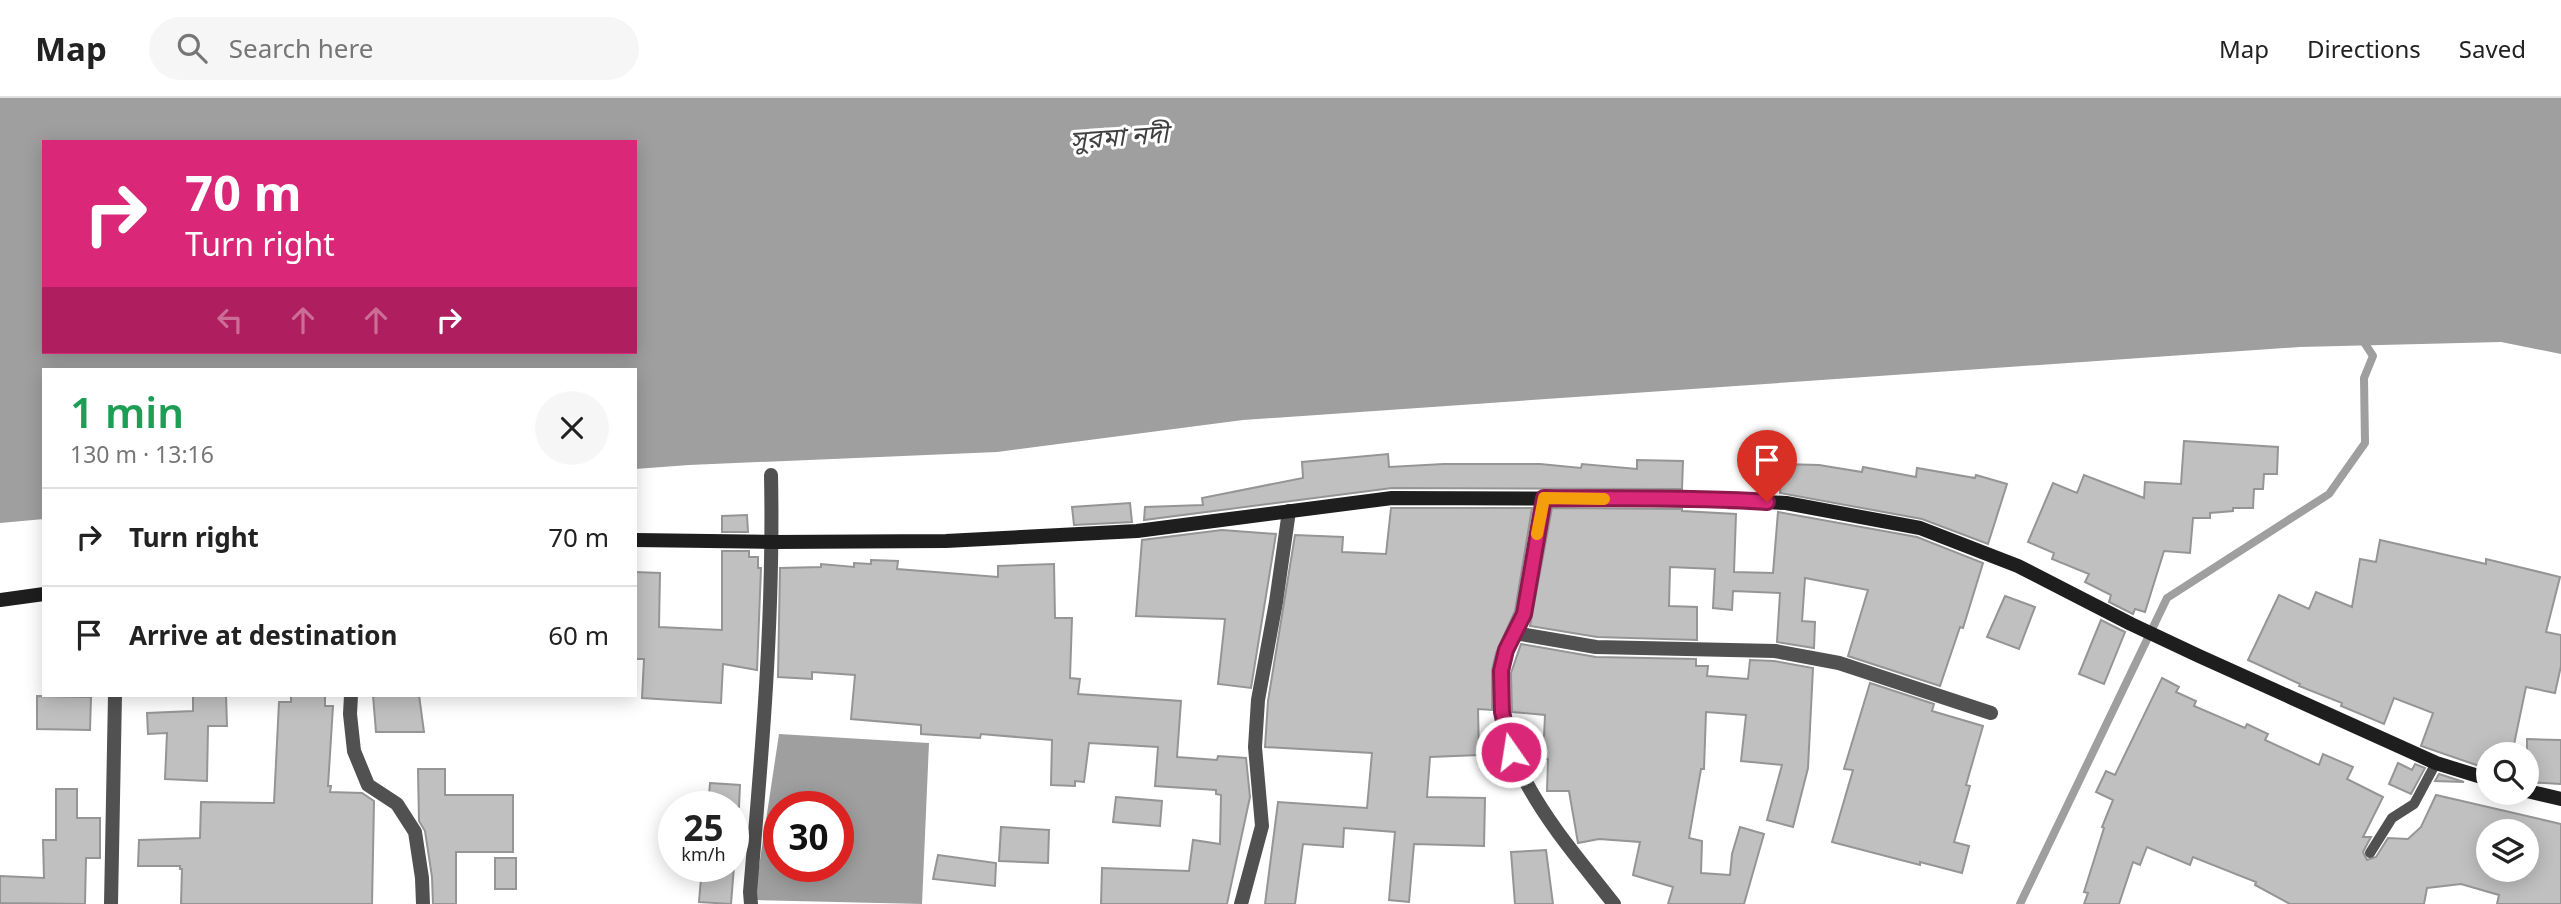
<!DOCTYPE html>
<meta charset="utf-8">
<style>
body{margin:0;font-family:"Noto Sans","Noto Sans Bengali",sans-serif;background:#f6f6f6;color:#222;height:100vh;display:flex;flex-direction:column;font-size:26px;white-space:nowrap}
*{box-sizing:border-box;margin:0}
p{font-size:23px;color:#767676}
.icon{flex:none;width:38px;height:38px;fill:none;stroke:currentColor;stroke-width:2;stroke-linecap:round;stroke-linejoin:round}
.map{position:relative;flex:1;overflow:hidden}
.drawer{position:absolute;left:42px;top:270px;width:595px;height:329px;display:flex;flex-direction:column;background:#fff;border-radius:0px;box-shadow:0 4px 18px #0003}
.drawer>*{flex:none}
.banner{position:absolute;left:42px;top:42px;width:595px;height:214px;border-radius:0px;box-shadow:0 4px 18px #0003;background:#db2777;color:#fff;overflow:hidden}
.fabs{position:absolute;left:2476px;top:644px;display:grid;gap:14px}
.fabs a{display:grid;place-items:center;width:63px;height:63px;border-radius:50%;background:#fff;box-shadow:0 4px 18px #0003;font-size:35px}
.speed{position:absolute;left:658px;top:693px;display:flex;gap:14px;font-size:35px;font-weight:700;text-align:center}
.speed>*{display:grid;place-content:center;width:91px;height:91px;border-radius:50%;background:#fff;box-shadow:0 4px 18px #0003;line-height:1}
.speed small{font-size:18px;font-weight:400}
.speed .limit{border:10px solid #d22;background:#fff;color:#111}
.pin{position:absolute;display:grid;place-items:center;width:60px;height:60px;color:#fff;margin:-72px -30px;border-radius:50% 50% 50% 0;rotate:-45deg;box-shadow:0 0 7px #0007}
.pin .icon{rotate:45deg}
.me{position:absolute;width:77px;margin:-38px;rotate:347deg;stroke-linejoin:round;filter:drop-shadow(0 0 5px #0008)}
.turn{display:flex;align-items:center;gap:24px;height:147px;padding:0 28px;font-size:32px}
.turn .icon{width:91px;height:91px;stroke-width:2.5}
.turn b{display:block;font-size:49px;line-height:60px}
.lanes{display:flex;align-items:center;height:66px;padding:0 28px;background:#0003;justify-content:center;gap:35px;direction:ltr}
.lanes .off{opacity:.35}
.round{display:grid;place-items:center;flex:none;width:74px;height:74px;border-radius:37px;background:#f6f6f6}
.headline{display:flex;align-items:center;justify-content:space-between;height:119px;padding:0 28px}
h1{font-size:42px;font-weight:600;line-height:52px;color:#1e9e55}
ul{padding:0;list-style:none}
li{display:flex;align-items:center;gap:21px;height:98px;padding:0 28px;border-top:2px solid #e0e0e0}
li div{flex:1}
li b{display:block;font-size:26px}
li em{font-style:normal}
header{display:flex;align-items:center;gap:42px;box-sizing:border-box;height:98px;padding:0 35px;background:#fff;border-bottom:2px solid #e0e0e0}
header strong{font-size:33px}
nav{display:flex;gap:38px;margin-inline-start:auto;font-size:24px}
.search{width:490px;height:63px;background:#f6f6f6;display:flex;align-items:center;gap:18px;box-sizing:border-box;padding:0 24px;border-radius:38px;color:#767676;font-size:26px}
.map>svg:first-child{display:block}
.water{fill:#9f9f9f;fill-rule:evenodd}
.lines{fill:none;stroke-linecap:round;stroke-linejoin:round}
.stream{stroke:#9f9f9f;stroke-width:8}
.building{fill:#c0c0c0;stroke:#959595;stroke-width:2;fill-rule:evenodd}
.lane{stroke:#515151;stroke-width:10}
.street{stroke:#515151;stroke-width:14}
.secondary{stroke:#1e1e1e;stroke-width:14}
.route-casing{stroke:#8e194d;stroke-width:18}
.route{stroke:#db2777;stroke-width:12}
.slow{stroke:#f59e0b;stroke-width:12}
.labels{text-anchor:middle;dominant-baseline:central;stroke-width:6;stroke-linejoin:round;paint-order:stroke}
.water-label{font-size:26px;font-style:italic;fill:#404040;stroke:#fff}
</style>
<header>
<strong>Map</strong>
<div class="search"><svg class="icon" aria-label="search" viewBox="0 0 24 24"><circle cx="10" cy="10" r="6"/><path d="M15 15l6 6"/></svg>Search here</div>
<nav><a>Map</a><a>Directions</a><a>Saved</a></nav>
</header>
<div class="map">
<svg width="2561" height="806" viewBox="0 0 2561 806">
<rect width="100%" height="100%" fill="#fff"/>
<path class="water" d="M 0,0 L 2561,0 L 2561,256 L 2501,244 L 2300,249 L 1243,322 L 997,354 L 689,367 L 635,371 L 635,271 L 44,271 L 44,421 L 0,425 ZM 44,44 L 635,44 L 635,254 L 44,254 Z
M 779,636 L 929,645 L 922,806 L 754,802 ZM 779,709 L 838,709 L 838,768 L 779,768 Z"/>
<g class="lines">
<path class="stream" d="M 2020,806 L 2167,500 L 2329,396 L 2365,345 L 2364,280 L 2373,258 L 2360,238"/>
</g>
<path class="building" d="M 2184,343 L 2278,349 L 2277,376 L 2264,376 L 2263,391 L 2254,391 L 2253,410 L 2233,410 L 2233,413 L 2210,415 L 2210,420 L 2193,420 L 2190,455 L 2164,453 L 2145,514 L 2135,511 L 2133,516 L 2109,504 L 2111,497 L 2085,484 L 2089,476 L 2052,461 L 2054,455 L 2028,444 L 2053,385 L 2077,395 L 2084,377 L 2144,400 L 2145,384 L 2181,386 Z
M 1388,356 L 1389,369 L 1444,366 L 1540,366 L 1581,370 L 1582,366 L 1637,371 L 1637,362 L 1683,363 L 1682,391 L 1392,390 L 1144,422 L 1145,409 L 1203,407 L 1202,400 L 1303,380 L 1302,364 Z
M 1782,366 L 1819,367 L 1862,374 L 1863,369 L 1916,379 L 1917,370 L 1975,380 L 1976,377 L 2007,386 L 1988,446 L 1922,421 L 1780,395 Z
M 1130,405 L 1132,424 L 1074,427 L 1072,409 Z
M 1391,410 L 1532,410 L 1515,513 L 1496,555 L 1492,572 L 1492,612 L 1478,611 L 1479,657 L 1430,659 L 1427,699 L 1485,700 L 1484,748 L 1414,746 L 1409,804 L 1389,802 L 1395,734 L 1344,730 L 1343,749 L 1303,746 L 1295,806 L 1265,806 L 1278,704 L 1367,710 L 1372,655 L 1265,649 L 1268,603 L 1295,437 L 1343,439 L 1342,454 L 1386,456 Z
M 1552,410 L 1682,411 L 1682,413 L 1736,416 L 1734,474 L 1773,475 L 1778,414 L 1917,439 L 1983,465 L 1963,530 L 1960,529 L 1940,588 L 1848,558 L 1868,492 L 1805,480 L 1802,523 L 1815,524 L 1814,550 L 1777,544 L 1780,495 L 1733,493 L 1732,512 L 1713,510 L 1715,471 L 1670,469 L 1669,508 L 1697,509 L 1697,542 L 1597,539 L 1530,528 Z
M 747,417 L 748,434 L 722,434 L 722,418 Z
M 1222,432 L 1276,436 L 1251,590 L 1218,586 L 1225,521 L 1136,518 L 1142,442 Z
M 2380,442 L 2486,466 L 2486,461 L 2560,479 L 2546,534 L 2561,537 L 2561,568 L 2555,595 L 2526,589 L 2512,656 L 2488,656 L 2488,671 L 2421,648 L 2433,615 L 2394,600 L 2384,626 L 2341,608 L 2342,605 L 2299,588 L 2300,586 L 2248,562 L 2279,497 L 2309,511 L 2316,494 L 2352,509 L 2360,461 L 2376,464 Z
M 722,453 L 749,453 L 749,459 L 758,459 L 758,470 L 761,470 L 757,572 L 723,566 L 721,605 L 642,600 L 644,561 L 635,561 L 635,474 L 660,475 L 659,529 L 722,532 Z
M 871,462 L 898,463 L 897,471 L 998,479 L 998,468 L 1054,466 L 1055,520 L 1072,520 L 1070,580 L 1080,581 L 1078,596 L 1181,603 L 1177,659 L 1217,662 L 1218,658 L 1246,660 L 1250,699 L 1227,806 L 1101,806 L 1102,770 L 1189,773 L 1193,742 L 1220,746 L 1221,697 L 1216,696 L 1216,692 L 1155,688 L 1158,649 L 1089,645 L 1084,684 L 1075,683 L 1075,688 L 1051,687 L 1052,642 L 981,636 L 980,640 L 921,636 L 921,627 L 851,621 L 855,577 L 812,574 L 812,581 L 778,579 L 780,470 L 821,469 L 821,466 L 854,469 L 854,465 L 871,466 Z
M 2005,498 L 2035,509 L 2019,551 L 1987,539 Z
M 2101,522 L 2125,534 L 2104,586 L 2079,576 Z
M 1521,546 L 1596,559 L 1696,561 L 1696,568 L 1708,568 L 1707,578 L 1748,581 L 1750,562 L 1774,563 L 1813,570 L 1808,670 L 1793,729 L 1767,722 L 1782,667 L 1741,663 L 1746,617 L 1706,614 L 1704,671 L 1701,671 L 1689,740 L 1702,743 L 1701,775 L 1730,777 L 1732,756 L 1740,729 L 1764,736 L 1744,806 L 1668,806 L 1673,789 L 1633,777 L 1640,744 L 1599,741 L 1578,745 L 1569,693 L 1547,693 L 1548,661 L 1543,661 L 1545,617 L 1512,614 L 1511,575 Z
M 2162,580 L 2179,589 L 2176,594 L 2196,603 L 2194,608 L 2245,630 L 2247,626 L 2268,636 L 2265,642 L 2319,667 L 2323,656 L 2353,669 L 2347,681 L 2383,699 L 2363,739 L 2371,739 L 2363,754 L 2367,762 L 2376,759 L 2388,740 L 2408,741 L 2421,729 L 2436,697 L 2561,726 L 2561,806 L 2497,806 L 2499,797 L 2461,786 L 2427,790 L 2424,806 L 2290,806 L 2255,787 L 2256,784 L 2193,759 L 2190,767 L 2147,749 L 2140,767 L 2133,764 L 2119,806 L 2084,806 L 2088,795 L 2084,794 L 2104,730 L 2102,729 L 2113,702 L 2096,694 L 2106,673 L 2115,677 ZM 2488,733 L 2527,733 L 2527,772 L 2488,772 Z
M 1870,585 L 1934,606 L 1932,613 L 1983,628 L 1966,687 L 1970,688 L 1954,744 L 1969,748 L 1962,775 L 1920,764 L 1920,767 L 1832,744 L 1853,672 L 1844,671 Z
M 226,597 L 227,628 L 208,628 L 207,683 L 165,681 L 167,635 L 148,636 L 147,615 L 193,613 L 193,598 Z
M 291,597 L 325,597 L 325,608 L 333,608 L 328,688 L 331,688 L 330,694 L 362,695 L 374,703 L 372,806 L 181,806 L 182,771 L 180,771 L 180,768 L 138,768 L 139,742 L 200,740 L 201,704 L 274,705 L 279,604 L 291,604 Z
M 373,597 L 419,597 L 424,634 L 376,634 Z
M 37,598 L 91,599 L 90,632 L 37,631 Z
M 2527,641 L 2561,642 L 2561,686 L 2527,684 Z
M 2398,665 L 2412,672 L 2415,666 L 2425,670 L 2411,696 L 2389,686 Z
M 418,671 L 445,671 L 445,697 L 513,697 L 513,754 L 456,754 L 456,806 L 433,806 L 432,779 L 425,733 L 419,723 Z
M 2439,676 L 2464,684 L 2435,683 Z
M 710,685 L 740,687 L 739,709 L 708,709 Z
M 56,691 L 77,691 L 77,720 L 100,720 L 100,760 L 86,760 L 85,806 L 0,805 L 0,778 L 44,780 L 43,742 L 56,742 Z
M 1116,699 L 1162,703 L 1160,728 L 1113,724 Z
M 1001,729 L 1049,732 L 1048,765 L 999,763 Z
M 1546,752 L 1553,806 L 1515,806 L 1511,754 Z
M 938,757 L 996,765 L 995,788 L 933,781 Z
M 495,760 L 516,760 L 516,791 L 495,791 Z
M 702,768 L 734,768 L 731,806 L 699,804 Z"/>
<g class="lines">
<path class="lane" d="M 2370,755 L 2392,720 L 2414,706 L 2436,665"/>
<path class="street" d="M 1544,399 C 1537,438 1532,477 1524,515 C 1519,536 1504,551 1501,574 C 1492,666 1562,739 1614,806
M 1515,535 L 1596,549 L 1775,553 L 1839,565 L 1991,615
M 351,597 L 350,616 L 354,653 L 368,687 L 397,706 L 415,734 L 422,780 L 423,806
M 111,806 L 115,597
M 751,806 L 750,794 C 762,656 774,517 771,377
M 1241,806 L 1262,728 L 1255,649 L 1258,602 L 1276,504 L 1289,413"/>
<path class="secondary" d="M 635,442 L 773,444 L 946,443 L 1137,433 L 1392,400 L 1700,401 L 1786,405 L 1920,430 L 2018,468 L 2131,526 L 2199,558 L 2436,665 L 2488,681
M 0,502 L 44,496
M 2527,693 L 2561,701"/>
</g>
<g class="lines">
<g class="route-casing">
<path id="route" d="M 1511,654 L 1502,614 L 1501,573 L 1506,552 L 1524,516 L 1544,400 C 1618,401 1693,399 1767,404"/>
</g>
<use href="#route" class="route"/>
<path class="slow" d="M 1537,436 L 1544,400 L 1604,401"/>
</g>
<g class="labels">
<g class="water-label">
<text transform="translate(1119 38) rotate(-4)">সুরমা নদী</text>
</g>
</g>
</svg>
<div class="fabs">
<a><svg class="icon" aria-label="search" viewBox="0 0 24 24"><circle cx="10" cy="10" r="6"/><path d="M15 15l6 6"/></svg></a>
<a><svg class="icon" aria-label="layers" viewBox="0 0 24 24"><path d="M12 4l9 5-9 5-9-5zM3 14l9 5 9-5"/></svg></a>
</div>
<div class="speed"><div>25<small>km/h</small></div><div class="limit">30</div></div>
<div class="pin" style="left:1767px;top:404px;background:#d93025"><svg class="icon" aria-label="arrive" viewBox="0 0 24 24"><path d="M6 21V4h12l-3 4 3 4H6"/></svg></div>
<svg class="me" style="left:1511px;top:654px" viewBox="-20 -20 40 40"><circle r="17" fill="#db2777" stroke="#fff" stroke-width="3"/><path d="M0-11L8 9 0 5-8 9z" fill="#fff"/></svg>
<div class="banner">
<div class="turn"><svg class="icon" aria-label="right" viewBox="0 0 24 24"><path d="M7 20v-9h11M14 6l5 5-5 5"/></svg><div><b>70 m</b>Turn right</div></div>
<div class="lanes"><svg class="icon off" aria-label="left" viewBox="0 0 24 24"><path d="M17 20v-9H6M10 6l-5 5 5 5"/></svg><svg class="icon off" aria-label="ahead" viewBox="0 0 24 24"><path d="M12 20V5M6 11l6-6 6 6"/></svg><svg class="icon off" aria-label="ahead" viewBox="0 0 24 24"><path d="M12 20V5M6 11l6-6 6 6"/></svg><svg class="icon" aria-label="right" viewBox="0 0 24 24"><path d="M7 20v-9h11M14 6l5 5-5 5"/></svg></div>
</div>
<section class="drawer">
<div class="headline"><div><h1>1 min</h1><p>130 m · 13:16</p></div><a class="round"><svg class="icon" aria-label="close" viewBox="0 0 24 24"><path d="M6 6l12 12M18 6L6 18"/></svg></a></div>
<ul>
<li><svg class="icon" aria-label="right" viewBox="0 0 24 24"><path d="M7 20v-9h11M14 6l5 5-5 5"/></svg><div><b>Turn right</b></div><em>70 m</em></li>
<li><svg class="icon" aria-label="arrive" viewBox="0 0 24 24"><path d="M6 21V4h12l-3 4 3 4H6"/></svg><div><b>Arrive at destination</b></div><em>60 m</em></li>
</ul>
</section>
</div>
